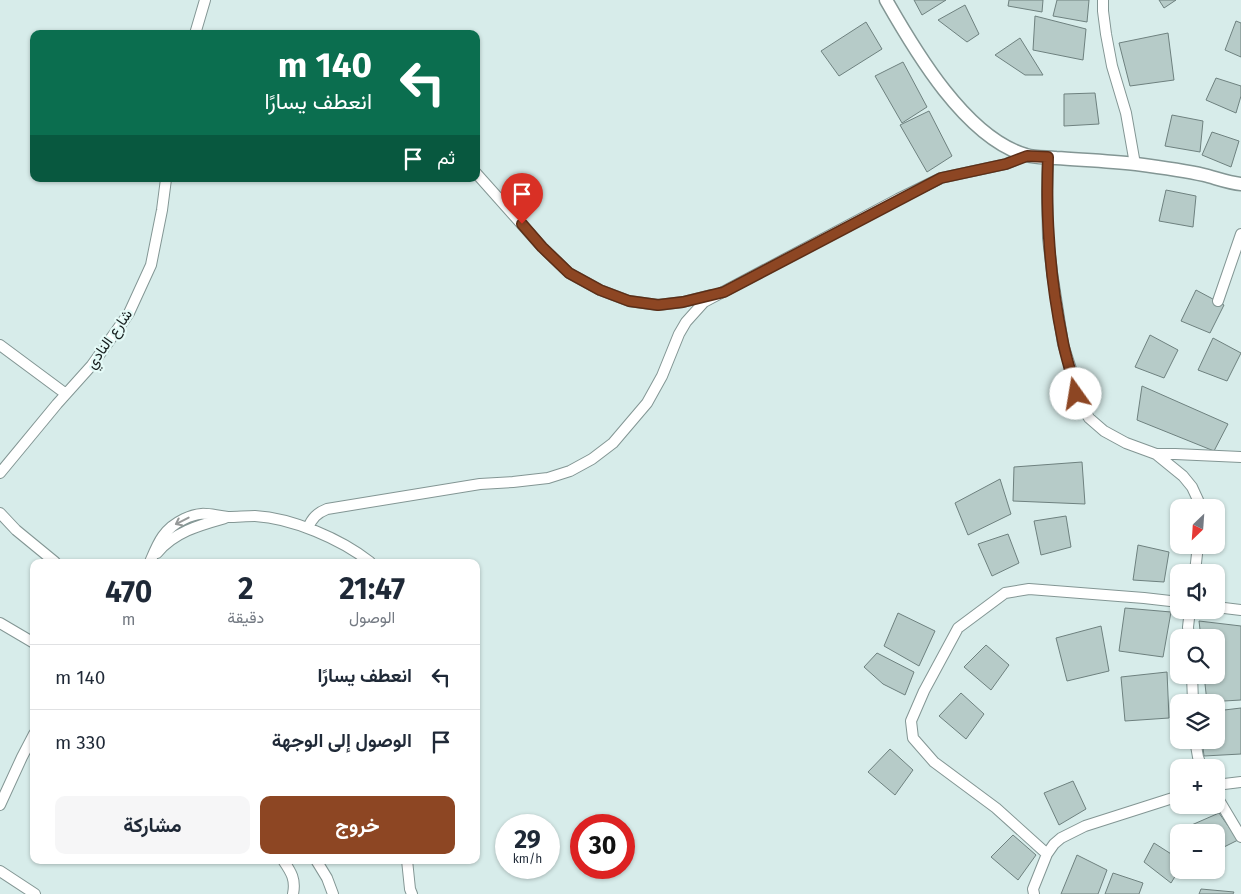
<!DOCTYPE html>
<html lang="ar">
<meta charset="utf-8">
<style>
body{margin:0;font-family:"Fira Sans",Vazirmatn,sans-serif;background:#f6f6f7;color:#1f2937;direction:rtl;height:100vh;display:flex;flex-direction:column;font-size:19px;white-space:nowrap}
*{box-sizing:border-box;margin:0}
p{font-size:16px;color:#747a83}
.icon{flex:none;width:28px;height:28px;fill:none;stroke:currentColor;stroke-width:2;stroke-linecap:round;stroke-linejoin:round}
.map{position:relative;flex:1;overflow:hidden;direction:ltr}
.details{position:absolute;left:30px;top:559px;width:450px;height:305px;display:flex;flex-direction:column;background:#fff;border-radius:10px;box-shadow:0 1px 4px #0004;direction:rtl}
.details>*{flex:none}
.banner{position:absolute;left:30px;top:30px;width:450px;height:152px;border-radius:10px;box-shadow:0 1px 4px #0004;direction:rtl;background:#0b6e4f;color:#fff;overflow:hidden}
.needle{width:32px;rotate:205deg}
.fabs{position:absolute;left:1170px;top:499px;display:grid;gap:10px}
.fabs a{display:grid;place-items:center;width:55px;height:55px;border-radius:10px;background:#fff;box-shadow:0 1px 4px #0004;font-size:25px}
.speed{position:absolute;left:495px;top:814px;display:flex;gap:10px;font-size:25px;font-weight:700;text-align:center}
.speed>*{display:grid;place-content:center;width:65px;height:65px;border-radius:50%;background:#fff;box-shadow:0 1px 4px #0004;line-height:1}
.speed small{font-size:12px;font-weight:400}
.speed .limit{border:8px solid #d22;background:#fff;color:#111}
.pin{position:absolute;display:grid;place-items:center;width:42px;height:42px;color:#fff;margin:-51px -21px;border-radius:50% 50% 50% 0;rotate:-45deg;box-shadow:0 0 5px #0007}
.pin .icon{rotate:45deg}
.me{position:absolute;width:55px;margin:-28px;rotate:347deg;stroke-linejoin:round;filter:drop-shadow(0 0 4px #0008)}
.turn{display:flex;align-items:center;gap:18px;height:105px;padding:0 25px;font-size:22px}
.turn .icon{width:65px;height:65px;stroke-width:2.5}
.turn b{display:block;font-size:35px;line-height:42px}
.then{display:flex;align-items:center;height:48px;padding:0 25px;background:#0003;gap:10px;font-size:19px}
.eta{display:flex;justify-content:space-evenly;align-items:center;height:85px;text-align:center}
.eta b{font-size:30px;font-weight:700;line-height:35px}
.button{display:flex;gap:10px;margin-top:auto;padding:10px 25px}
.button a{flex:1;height:58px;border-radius:10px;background:#8d4623;color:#fff;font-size:20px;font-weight:700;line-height:58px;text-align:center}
.button a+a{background:#f6f6f7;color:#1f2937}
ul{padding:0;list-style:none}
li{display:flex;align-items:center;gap:15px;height:65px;padding:0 25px;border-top:1px solid #e0e1e3}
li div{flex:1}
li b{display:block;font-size:19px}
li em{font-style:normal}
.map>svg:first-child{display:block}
.building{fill:#b6cbc8;stroke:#6e817f}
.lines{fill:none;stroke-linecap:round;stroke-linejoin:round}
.minor-casing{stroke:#839694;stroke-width:12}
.tertiary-casing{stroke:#839694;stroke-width:15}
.minor{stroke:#fff;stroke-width:10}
.tertiary{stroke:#fff;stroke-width:12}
.oneway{stroke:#969999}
.route-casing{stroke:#5c2e17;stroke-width:12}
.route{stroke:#8d4623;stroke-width:9}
.labels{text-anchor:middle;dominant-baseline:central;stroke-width:4.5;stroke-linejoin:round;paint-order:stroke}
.street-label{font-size:15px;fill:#151c1c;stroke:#e4faf7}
</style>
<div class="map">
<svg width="1241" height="894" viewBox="0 0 1241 894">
<rect width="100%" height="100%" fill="#d7ecea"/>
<path class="building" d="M 914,0 L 946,0 L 922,15 Z
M 1009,0 L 1043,0 L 1042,12 L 1008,6 Z
M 1057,0 L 1089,0 L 1087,22 L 1053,16 Z
M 1159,0 L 1176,0 L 1164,8 Z
M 965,5 L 979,34 L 967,42 L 938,20 Z
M 1035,16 L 1086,29 L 1083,60 L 1033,50 Z
M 1236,21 L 1241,23 L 1241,57 L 1225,50 Z
M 866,22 L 882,49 L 839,76 L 821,51 Z
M 1168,33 L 1174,80 L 1130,86 L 1119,43 Z
M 1020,38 L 1043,75 L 1025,75 L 995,55 Z
M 903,62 L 927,107 L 902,123 L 875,76 Z
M 1216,78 L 1241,86 L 1241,96 L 1236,113 L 1206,100 Z
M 1095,93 L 1099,124 L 1064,126 L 1064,94 Z
M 929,111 L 952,156 L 927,172 L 900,125 Z
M 1172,115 L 1203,121 L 1200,152 L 1165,146 Z
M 1212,132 L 1239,141 L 1231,167 L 1202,155 Z
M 1166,190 L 1196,196 L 1193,227 L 1159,221 Z
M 1196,290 L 1224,305 L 1210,333 L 1181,321 Z
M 1150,335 L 1178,350 L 1164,378 L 1135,367 Z
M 1213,338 L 1241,353 L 1227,381 L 1198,370 Z
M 1142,386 L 1228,424 L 1214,451 L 1137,420 Z
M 1082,462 L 1085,504 L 1013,501 L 1014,467 Z
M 1000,479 L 1011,514 L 968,535 L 955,503 Z
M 1066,516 L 1071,547 L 1041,555 L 1034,521 Z
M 1008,534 L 1019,563 L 992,576 L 978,544 Z
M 1138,545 L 1169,552 L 1164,582 L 1133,580 Z
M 1125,608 L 1171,612 L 1163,657 L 1119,651 Z
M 898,613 L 935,631 L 919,666 L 884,646 Z
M 1199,621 L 1241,626 L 1241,700 L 1207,702 L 1204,675 L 1216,675 L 1216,638 L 1201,638 Z
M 1101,626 L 1109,671 L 1067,681 L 1056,638 Z
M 986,645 L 1009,665 L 991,690 L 964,667 Z
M 877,653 L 914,672 L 905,695 L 883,684 L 864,667 Z
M 1167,672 L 1169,718 L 1125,721 L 1121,677 Z
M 961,693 L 984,714 L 966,739 L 939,716 Z
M 1241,708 L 1241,754 L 1204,756 L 1202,740 L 1216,740 L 1216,711 Z
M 890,749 L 913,770 L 895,795 L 868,772 Z
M 1073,781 L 1086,809 L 1059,825 L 1044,793 Z
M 1219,813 L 1238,840 L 1216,851 L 1216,832 L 1189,832 L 1187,827 Z
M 1013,835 L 1036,855 L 1018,880 L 991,857 Z
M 1154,843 L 1179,859 L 1179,870 L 1171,883 L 1144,862 Z
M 1077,855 L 1107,870 L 1098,894 L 1061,894 Z
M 1113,873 L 1143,883 L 1139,894 L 1105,894 Z
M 1201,889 L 1234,892 L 1233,894 L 1199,894 Z"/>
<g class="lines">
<g class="minor-casing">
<path id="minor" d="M 1103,0 L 1103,11 L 1106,34 L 1112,66 L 1126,113 L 1135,164
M 195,34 L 205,0
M 1048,157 L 1047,195 L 1048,238 L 1052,272 L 1063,344 L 1072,372 L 1076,394 L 1089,418 L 1104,431 L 1126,443 L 1156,454 L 1183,476 L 1192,487 L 1198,500 L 1199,508
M 476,173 L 542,247 L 569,273 L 600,290 L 629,301 L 658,305 L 683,302 L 711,295
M 1218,301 L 1241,234
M 0,345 L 66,394
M 1156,454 L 1175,454 L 1241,457
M 0,473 L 57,404 L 92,365 L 129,313 L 151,265 L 162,210 L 166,179
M 0,513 L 16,530 L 55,562
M 308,528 C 312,518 317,513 327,509 L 480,484 L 513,482 L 548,478 L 570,471 L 592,459 L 613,443 L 647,403 L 662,376 L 679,334 L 686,322 L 704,302 L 898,199 L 941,178 L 1006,164 L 1027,155
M 157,553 C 174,532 200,525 225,518
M 150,562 C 158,543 163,529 184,519 C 203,510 209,515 228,517 C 237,517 246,516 255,516 C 292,518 341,539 370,562
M 1195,572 L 1198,545
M 1216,607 L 1241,610
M 0,623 L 34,643
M 1189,638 L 1188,627 L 1190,610
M 1192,675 L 1193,702
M 1195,740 L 1198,757 L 1202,768
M 1216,785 L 1241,782
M 1216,795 L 1241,837
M 0,805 L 22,757 L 34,734
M 1047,854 L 996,808 L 934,762 L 913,738 L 911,721 L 924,691 L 958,628 L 1005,593 L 1029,589 L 1144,598 L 1179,602
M 283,860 C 291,872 296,879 293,894
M 316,860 L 327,878 L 333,894
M 407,860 L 410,889 L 412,894
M 0,871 L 35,894
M 1034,894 L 1033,889 L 1047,854 L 1054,844 L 1061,838 L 1085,826 L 1179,796"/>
</g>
<g class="tertiary-casing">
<path id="tertiary" d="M 886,0 C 915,51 966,138 1026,155 C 1035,158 1047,157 1056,158 C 1083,160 1110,161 1136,164 C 1159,167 1182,170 1204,175 C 1216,178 1229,183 1241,184"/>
</g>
<use href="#minor" class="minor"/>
<use href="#tertiary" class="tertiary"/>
</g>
<defs><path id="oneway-shaft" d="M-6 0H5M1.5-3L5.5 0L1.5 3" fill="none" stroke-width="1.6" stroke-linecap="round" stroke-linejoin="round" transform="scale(1.25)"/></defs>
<use class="oneway" href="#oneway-shaft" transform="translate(182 521) rotate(153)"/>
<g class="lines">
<g class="route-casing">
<path id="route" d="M 522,224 L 542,247 L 569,273 L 600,290 L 629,301 L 658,305 L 683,302 L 724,292 L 941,178 L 1006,164 L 1027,156 L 1048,157 C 1047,184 1047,211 1049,238 C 1051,273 1056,308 1063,342 C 1066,359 1073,377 1076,394"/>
</g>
<use href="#route" class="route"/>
</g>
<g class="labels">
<g class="street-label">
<text transform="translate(109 339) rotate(-55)">شارع النادي</text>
</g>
</g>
</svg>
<div class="fabs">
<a><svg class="needle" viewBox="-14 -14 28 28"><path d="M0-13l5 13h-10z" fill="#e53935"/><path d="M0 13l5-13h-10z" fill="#747a83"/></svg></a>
<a><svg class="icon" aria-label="sound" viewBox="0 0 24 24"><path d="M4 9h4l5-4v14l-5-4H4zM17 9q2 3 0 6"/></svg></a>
<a><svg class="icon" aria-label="search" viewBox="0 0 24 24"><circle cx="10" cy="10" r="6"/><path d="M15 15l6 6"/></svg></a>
<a><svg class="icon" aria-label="layers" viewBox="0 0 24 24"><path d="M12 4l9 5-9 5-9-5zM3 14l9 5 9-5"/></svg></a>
<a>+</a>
<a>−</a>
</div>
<div class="speed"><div>29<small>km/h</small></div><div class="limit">30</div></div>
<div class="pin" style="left:522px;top:224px;background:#d93025"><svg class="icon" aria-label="arrive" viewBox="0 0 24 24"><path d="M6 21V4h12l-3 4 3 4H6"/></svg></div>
<svg class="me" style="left:1076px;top:394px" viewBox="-20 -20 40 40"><circle r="19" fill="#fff"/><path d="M0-13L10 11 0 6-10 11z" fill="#8d4623"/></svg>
<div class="banner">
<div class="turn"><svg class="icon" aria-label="left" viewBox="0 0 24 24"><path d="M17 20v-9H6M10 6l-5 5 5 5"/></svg><div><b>140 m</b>انعطف يسارًا</div></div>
<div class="then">ثم<svg class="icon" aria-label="arrive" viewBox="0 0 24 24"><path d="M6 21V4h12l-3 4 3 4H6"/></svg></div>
</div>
<section class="details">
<div class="eta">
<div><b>21:47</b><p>الوصول</p></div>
<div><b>2</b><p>دقيقة</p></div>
<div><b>470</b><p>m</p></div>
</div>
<ul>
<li><svg class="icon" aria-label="left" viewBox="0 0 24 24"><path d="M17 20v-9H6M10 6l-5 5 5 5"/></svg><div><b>انعطف يسارًا</b></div><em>140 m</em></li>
<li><svg class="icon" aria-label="arrive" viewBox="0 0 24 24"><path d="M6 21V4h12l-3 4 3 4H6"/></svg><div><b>الوصول إلى الوجهة</b></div><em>330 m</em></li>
</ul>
<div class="button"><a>خروج</a><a>مشاركة</a></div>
</section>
</div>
